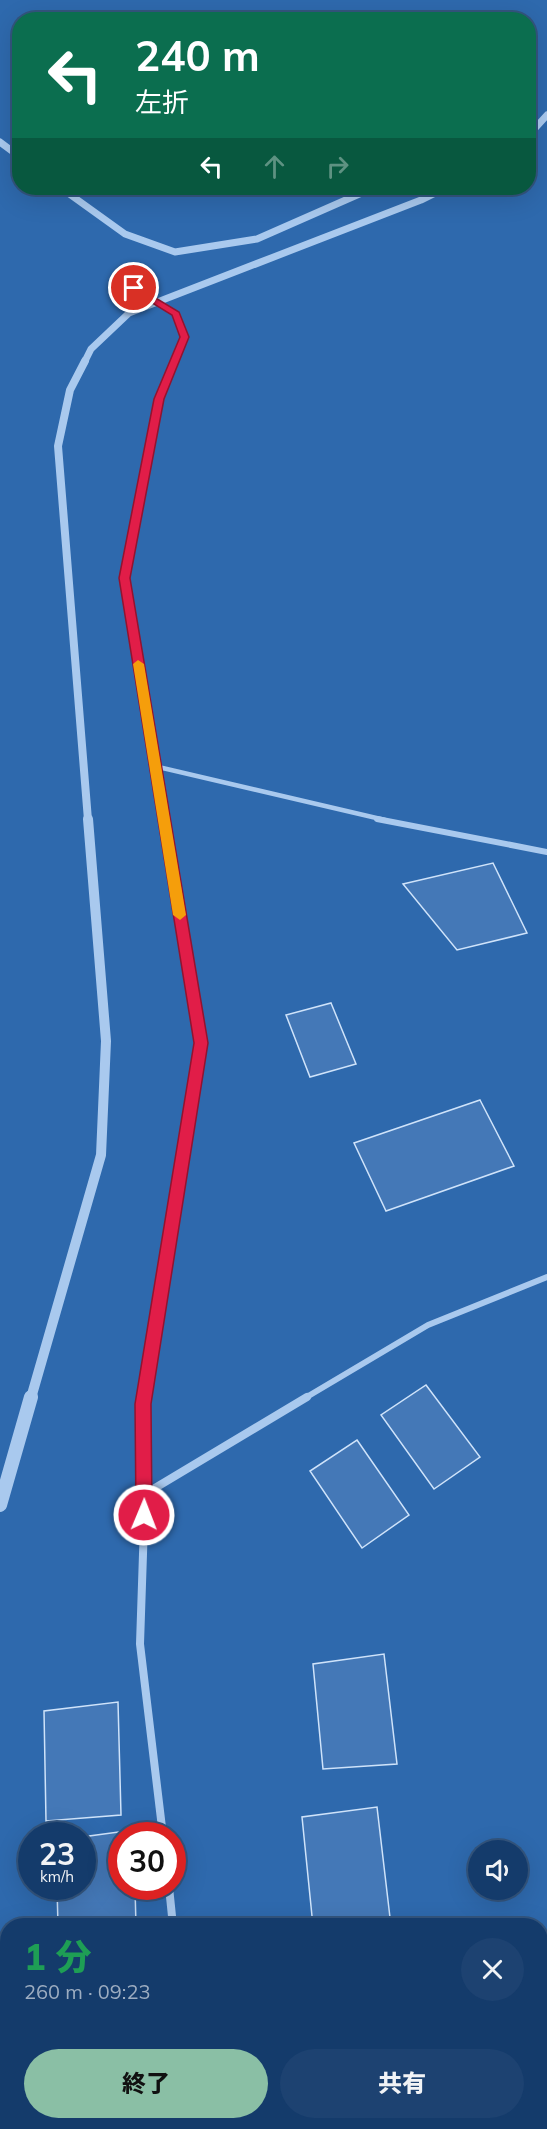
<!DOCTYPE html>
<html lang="ja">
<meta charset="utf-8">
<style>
body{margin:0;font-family:Mulish,"Noto Sans JP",sans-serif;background:#1d4271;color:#f1f3f6;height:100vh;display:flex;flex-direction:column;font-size:22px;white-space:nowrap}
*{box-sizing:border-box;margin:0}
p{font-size:20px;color:#9dadc1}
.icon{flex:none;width:33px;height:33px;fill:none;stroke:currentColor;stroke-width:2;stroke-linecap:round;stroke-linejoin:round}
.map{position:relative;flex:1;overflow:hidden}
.sheet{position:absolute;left:0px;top:1918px;width:548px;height:212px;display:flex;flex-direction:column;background:#143b6b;border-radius:24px 24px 0 0;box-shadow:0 6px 24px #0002,0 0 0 2px #33557e}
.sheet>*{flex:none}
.banner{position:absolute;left:12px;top:12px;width:524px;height:183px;border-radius:24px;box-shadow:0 6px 24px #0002,0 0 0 2px #33557e;background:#0b6e4f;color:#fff;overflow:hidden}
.buttons{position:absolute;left:468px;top:1840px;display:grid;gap:12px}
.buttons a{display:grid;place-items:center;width:60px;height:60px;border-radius:50%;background:#143b6b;box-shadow:0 6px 24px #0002,0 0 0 2px #33557e;font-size:30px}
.speed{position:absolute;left:18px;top:1822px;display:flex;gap:12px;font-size:30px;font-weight:700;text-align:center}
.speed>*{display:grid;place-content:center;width:78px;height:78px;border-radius:50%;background:#143b6b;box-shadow:0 6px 24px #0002,0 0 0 2px #33557e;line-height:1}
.speed small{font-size:15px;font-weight:400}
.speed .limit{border:9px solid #d22;background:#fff;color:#111}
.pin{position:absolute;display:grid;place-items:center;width:51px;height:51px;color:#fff;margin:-26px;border:3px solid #fff;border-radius:50%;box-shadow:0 2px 6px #0007}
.me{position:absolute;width:66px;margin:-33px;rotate:1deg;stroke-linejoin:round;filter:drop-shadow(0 0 4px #0008)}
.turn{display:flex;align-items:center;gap:21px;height:126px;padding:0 24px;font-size:27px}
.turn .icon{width:78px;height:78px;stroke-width:2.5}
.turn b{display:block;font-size:42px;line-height:51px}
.lanes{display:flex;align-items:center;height:57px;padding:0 24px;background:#0003;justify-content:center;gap:30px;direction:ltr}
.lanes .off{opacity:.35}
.round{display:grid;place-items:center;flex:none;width:63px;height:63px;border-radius:32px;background:#1d4271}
.head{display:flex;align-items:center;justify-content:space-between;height:102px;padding:0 24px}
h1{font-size:36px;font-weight:800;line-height:45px;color:#1e9e55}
.button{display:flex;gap:12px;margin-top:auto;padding:12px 24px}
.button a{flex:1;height:69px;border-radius:36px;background:#8abfa5;color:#111;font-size:24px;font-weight:800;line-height:69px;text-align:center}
.button a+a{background:#1d4271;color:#f1f3f6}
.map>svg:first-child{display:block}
.green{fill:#2e69ad;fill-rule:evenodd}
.building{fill:#4478b7;stroke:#cfe3fa;stroke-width:1.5}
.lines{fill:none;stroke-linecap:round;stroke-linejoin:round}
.minor-far3{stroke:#a9c9ee;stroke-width:4}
.minor-far2{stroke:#a9c9ee;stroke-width:4.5}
.minor-far1{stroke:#a9c9ee;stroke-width:6}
.minor{stroke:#a9c9ee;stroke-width:8}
.tertiary-far3{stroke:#a9c9ee;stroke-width:7}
.tertiary-far2{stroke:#a9c9ee;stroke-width:8}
.tertiary-far1{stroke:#a9c9ee;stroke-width:10}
.tertiary{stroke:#a9c9ee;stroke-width:14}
.minor-bridge{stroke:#a9c9ee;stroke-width:4}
.route{fill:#e11d48;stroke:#92132f;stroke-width:1.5}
.slow{fill:#f59e0b}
</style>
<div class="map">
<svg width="547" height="2129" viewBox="0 0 547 2129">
<rect width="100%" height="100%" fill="#1b4f8f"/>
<path class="green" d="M 0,0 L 547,0 L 547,2129 L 0,2129 ZM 20,20 L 528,20 L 528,188 L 20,188 ZM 32,1836 L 82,1836 L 82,1887 L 32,1887 ZM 122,1836 L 172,1836 L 172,1887 L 122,1887 ZM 478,1851 L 518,1851 L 518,1890 L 478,1890 ZM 8,1926 L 540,1926 L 540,2122 L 8,2122 Z"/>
<path class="building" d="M 493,863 L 527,933 L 457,950 L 403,884 Z
M 331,1003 L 356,1064 L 310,1077 L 286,1015 Z
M 480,1100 L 514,1166 L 386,1211 L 354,1143 Z
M 426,1385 L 480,1457 L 434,1489 L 381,1415 Z
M 357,1440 L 409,1515 L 362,1548 L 310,1471 Z
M 384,1654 L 397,1764 L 323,1769 L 313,1664 Z
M 118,1702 L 121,1815 L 46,1821 L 44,1711 Z
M 377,1807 L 391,1926 L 313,1926 L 302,1817 Z
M 133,1830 L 133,1836 L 122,1836 L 122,1887 L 135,1887 L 136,1926 L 58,1926 L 57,1887 L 82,1887 L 82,1837 Z
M 71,2122 L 153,2122 L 153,2129 L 71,2129 Z
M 324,2122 L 407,2122 L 408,2129 L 325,2129 Z"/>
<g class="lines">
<path class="minor-far3" d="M 174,363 L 184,337 L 176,314"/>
<path class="minor-far2" d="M 154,766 L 385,820
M 165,820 L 125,578 L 159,399 L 174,361"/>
<path class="minor-far1" d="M 377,819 L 547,852
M 144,1398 L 201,1043 L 164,819
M 305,1398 L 428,1325 L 547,1277"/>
<path class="minor" d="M 144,1397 L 145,1494 L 140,1644 L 163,1836
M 145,1494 L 307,1397
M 169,1887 L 173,1926
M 197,2122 L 197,2129
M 541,2129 L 547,2061"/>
<path class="tertiary-far3" d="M 528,136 L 547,115
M 0,142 L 20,157
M 61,188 L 125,234 L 175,252 L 257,239 L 373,188
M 84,363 L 91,349 L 129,313 L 421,200 L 445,188"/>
<path class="tertiary-far2" d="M 85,361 L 70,390 L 58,446 L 88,820"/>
<path class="tertiary-far1" d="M 31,1398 L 101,1155 L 106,1041 L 88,819"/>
<path class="tertiary" d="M 0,1505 L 31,1397"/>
<path class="minor-bridge" d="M 134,288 L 176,314"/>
</g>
<path class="route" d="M 134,285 L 179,312 L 189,337 L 164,399 L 130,578 L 208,1043 L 151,1404 L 152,1515 L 150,1521 L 144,1523 L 139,1521 L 136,1515 L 135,1404 L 194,1043 L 119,578 L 154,399 L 180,337 L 172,315 L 131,290 L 129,288 Z"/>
<path class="slow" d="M 138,660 L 144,664 L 186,915 L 180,920 L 173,915 L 133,664 Z"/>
</svg>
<div class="buttons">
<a><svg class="icon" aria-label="sound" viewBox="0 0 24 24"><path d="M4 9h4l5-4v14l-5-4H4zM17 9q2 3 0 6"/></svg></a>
</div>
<div class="speed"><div>23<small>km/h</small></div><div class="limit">30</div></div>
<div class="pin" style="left:134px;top:288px;background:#d93025"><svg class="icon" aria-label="arrive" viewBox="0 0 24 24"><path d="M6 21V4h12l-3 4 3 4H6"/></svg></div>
<svg class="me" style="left:144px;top:1515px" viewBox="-20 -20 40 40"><circle r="17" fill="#e11d48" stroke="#fff" stroke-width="3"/><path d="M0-11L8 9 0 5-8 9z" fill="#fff"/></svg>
<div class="banner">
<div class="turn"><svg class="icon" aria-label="left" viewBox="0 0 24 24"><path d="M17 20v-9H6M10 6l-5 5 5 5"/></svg><div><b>240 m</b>左折</div></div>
<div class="lanes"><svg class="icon" aria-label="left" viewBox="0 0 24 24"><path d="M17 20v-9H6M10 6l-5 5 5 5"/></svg><svg class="icon off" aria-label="ahead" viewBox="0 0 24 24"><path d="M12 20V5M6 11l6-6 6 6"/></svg><svg class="icon off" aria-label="right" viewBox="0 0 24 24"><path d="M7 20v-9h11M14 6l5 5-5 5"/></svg></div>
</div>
<section class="sheet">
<div class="head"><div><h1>1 分</h1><p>260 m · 09:23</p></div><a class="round"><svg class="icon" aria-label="close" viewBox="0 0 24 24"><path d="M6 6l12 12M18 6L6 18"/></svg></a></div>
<div class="button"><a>終了</a><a>共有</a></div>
</section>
</div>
